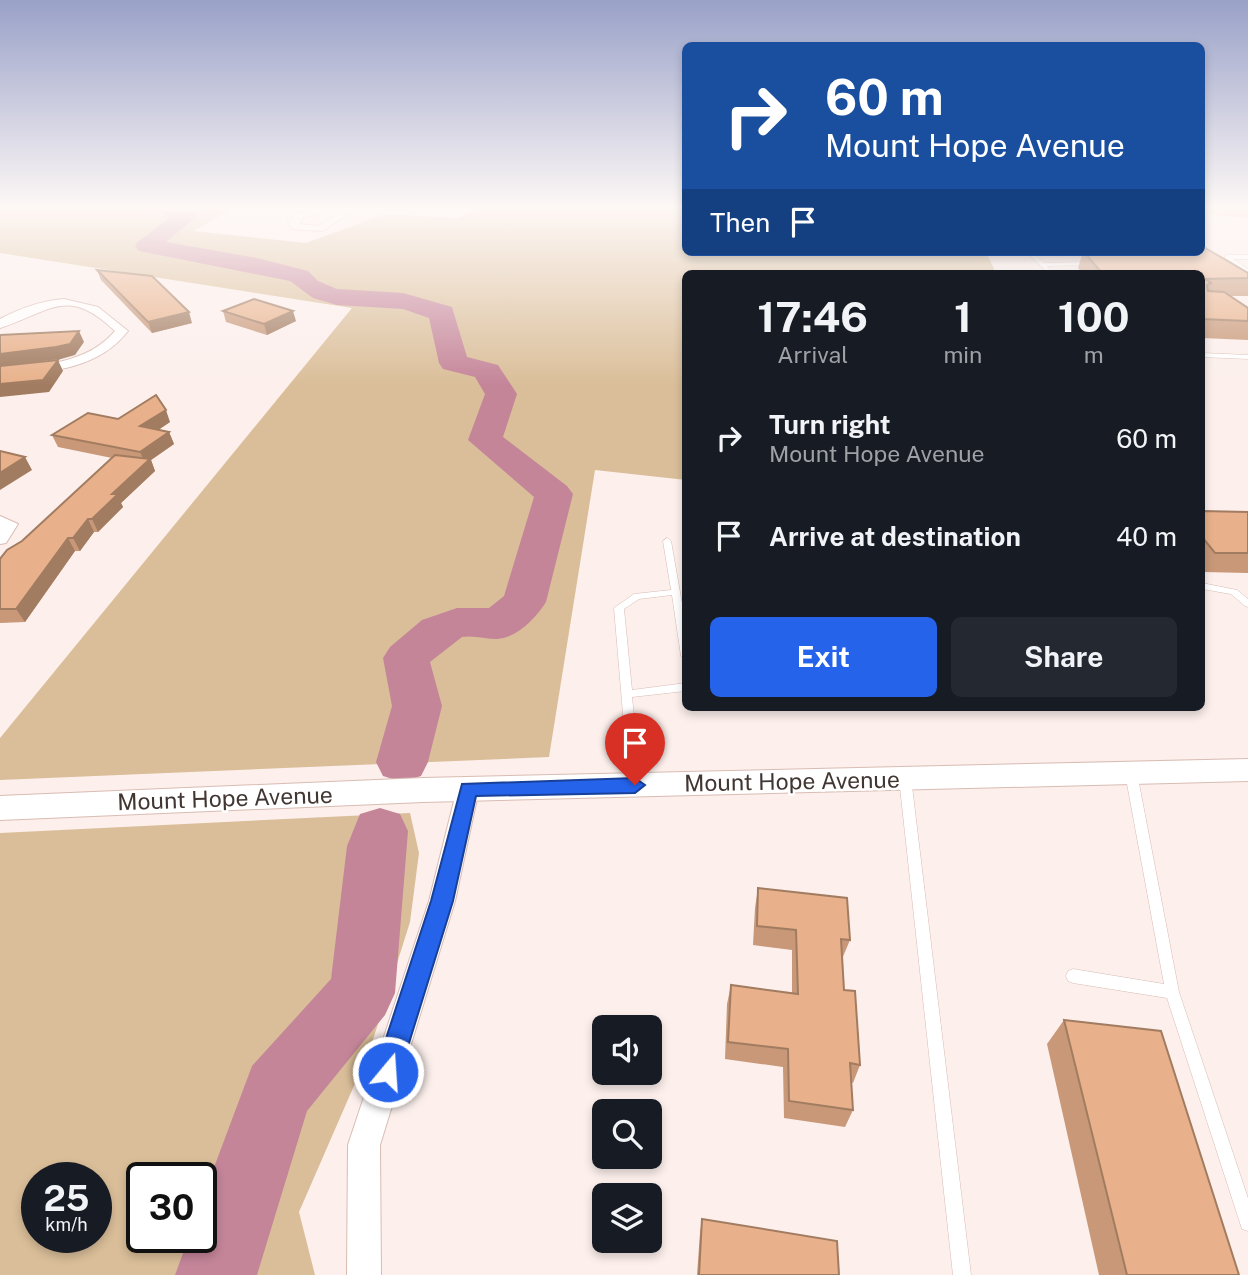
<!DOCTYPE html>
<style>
body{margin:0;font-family:"Public Sans",sans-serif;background:#242831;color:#f1f3f6;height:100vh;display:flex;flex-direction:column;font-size:26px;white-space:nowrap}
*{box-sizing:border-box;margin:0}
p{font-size:23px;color:#9ea1a6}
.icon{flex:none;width:38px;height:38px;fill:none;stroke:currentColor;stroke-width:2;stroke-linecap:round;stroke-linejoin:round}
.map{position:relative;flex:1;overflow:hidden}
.panel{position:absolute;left:682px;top:270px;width:523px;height:441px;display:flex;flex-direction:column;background:#171b24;border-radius:10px;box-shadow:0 4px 10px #0003}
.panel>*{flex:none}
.top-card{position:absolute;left:682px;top:42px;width:523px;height:214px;border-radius:10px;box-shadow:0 4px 10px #0003;background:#1a4fa0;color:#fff;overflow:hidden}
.tools{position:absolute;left:592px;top:1015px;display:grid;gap:14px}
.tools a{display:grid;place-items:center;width:70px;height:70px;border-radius:10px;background:#171b24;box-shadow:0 4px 10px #0003;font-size:35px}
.speed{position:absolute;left:21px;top:1162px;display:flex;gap:14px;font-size:35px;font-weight:700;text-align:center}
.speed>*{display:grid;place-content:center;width:91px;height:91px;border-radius:50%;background:#171b24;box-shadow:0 4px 10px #0003;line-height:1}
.speed small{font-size:18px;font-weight:400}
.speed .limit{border:4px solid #111;border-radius:10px;background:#fff;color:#111}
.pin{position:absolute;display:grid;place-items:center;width:60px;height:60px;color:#fff;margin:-72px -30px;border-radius:50% 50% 50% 0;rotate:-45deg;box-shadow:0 0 7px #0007}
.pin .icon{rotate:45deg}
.me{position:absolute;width:77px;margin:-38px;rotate:18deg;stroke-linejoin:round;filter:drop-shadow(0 0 5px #0008)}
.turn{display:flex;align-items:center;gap:24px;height:147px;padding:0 28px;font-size:32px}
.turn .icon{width:91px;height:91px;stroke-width:2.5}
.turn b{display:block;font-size:49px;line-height:60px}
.then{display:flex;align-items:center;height:66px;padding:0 28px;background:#0003;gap:14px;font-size:26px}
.eta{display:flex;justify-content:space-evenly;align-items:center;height:119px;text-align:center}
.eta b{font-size:42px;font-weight:700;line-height:49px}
.action{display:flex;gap:14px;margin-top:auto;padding:14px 28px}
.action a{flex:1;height:80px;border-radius:10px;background:#2563eb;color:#fff;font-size:28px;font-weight:700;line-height:80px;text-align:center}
.action a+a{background:#242831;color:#f1f3f6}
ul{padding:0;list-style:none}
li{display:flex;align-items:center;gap:21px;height:98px;padding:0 28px}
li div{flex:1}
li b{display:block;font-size:26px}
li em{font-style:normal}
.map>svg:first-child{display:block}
.green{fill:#dabe99;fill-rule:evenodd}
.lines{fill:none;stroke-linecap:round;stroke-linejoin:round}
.river{fill:#c48599;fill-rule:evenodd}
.service-casing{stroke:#d9bcb3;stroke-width:1}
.minor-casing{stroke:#d9bcb3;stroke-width:2}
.tertiary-casing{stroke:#d9bcb3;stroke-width:2}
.service{fill:#fff;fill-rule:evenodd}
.minor{fill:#fff;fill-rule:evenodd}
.tertiary{fill:#fff;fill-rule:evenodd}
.wall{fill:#c89878}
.shaded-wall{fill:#a27c61}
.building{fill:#e8b18b;stroke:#a27c61;stroke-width:2}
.route{fill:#2563eb;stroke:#184099;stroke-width:2}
.labels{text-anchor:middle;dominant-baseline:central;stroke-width:5;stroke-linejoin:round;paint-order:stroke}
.street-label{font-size:23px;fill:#413632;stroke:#fff}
</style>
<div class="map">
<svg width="1248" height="1275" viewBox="0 0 1248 1275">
<rect width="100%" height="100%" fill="#fcefec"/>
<path class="green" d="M 0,207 L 235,207 L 194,231 L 306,243 L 385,214 L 457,218 L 481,207 L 686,207 L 686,252 L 986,252 L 996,273 L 686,273 L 686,480 L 595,470 L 549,757 L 0,780 L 0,738 L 352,308 L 0,253 Z
M 1202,207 L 1248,207 L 1248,218 L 1202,214 Z
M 410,813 L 419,853 L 410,922 L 370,1049 L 299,1212 L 315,1275 L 0,1275 L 0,833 ZM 37,1178 L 96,1178 L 96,1237 L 37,1237 ZM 142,1178 L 201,1178 L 201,1237 L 142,1237 Z"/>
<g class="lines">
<path class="river" d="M 154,207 L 183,207 L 198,215 L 166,242 L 257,258 L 308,271 L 318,281 L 337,289 L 403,293 L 452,307 L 467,357 L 498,365 L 517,394 L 503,437 L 567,486 L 573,494 L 546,602 C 536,618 517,638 497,639 C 485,639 474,635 462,637 L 430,662 L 442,706 L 428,762 L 421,776 L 402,782 L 383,776 L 376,762 L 392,706 L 383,658 L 390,647 L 422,620 L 457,608 L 489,608 L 504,596 L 534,497 L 468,440 L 485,394 L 475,377 L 443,369 L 439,363 L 429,318 L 403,309 L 337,305 L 313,298 L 290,281 L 139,251 L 135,246 L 139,241 L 171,217 L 157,211 Z
M 380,808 L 400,814 L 408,831 L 395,993 L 385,1015 L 307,1111 L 257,1275 L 175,1275 L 189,1237 L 201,1237 L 201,1202 L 252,1066 L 331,979 L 347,846 L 360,814 Z"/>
<g class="service-casing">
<path id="service" d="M 1027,252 L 1032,252 L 1044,263 L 1087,262 L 1077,252 L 1082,252 L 1095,263 L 1092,265 L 1047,266 L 1054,273 L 1048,273 Z
M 1227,255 L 1248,255 L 1248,259 L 1233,259 L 1248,269 L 1248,273 L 1225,258 L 1225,256 Z
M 1202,353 L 1248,355 L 1248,359 L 1202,357 Z
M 667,538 L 671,541 L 686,626 L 686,659 L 681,656 L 672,595 L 639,599 L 624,609 L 632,690 L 686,683 L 686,691 L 632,697 L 641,784 L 639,787 L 635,789 L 631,787 L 629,784 L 614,608 L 634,594 L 671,590 L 663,541 Z
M 1202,583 L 1237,590 L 1248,599 L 1248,607 L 1245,606 L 1231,594 L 1202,589 Z
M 1131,769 L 1135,770 L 1137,773 L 1179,992 L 1248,1198 L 1248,1231 L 1242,1229 L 1240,1223 L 1167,998 L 1073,983 L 1068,981 L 1066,976 L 1068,971 L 1073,969 L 1164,984 L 1125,773 L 1127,770 Z
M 905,774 L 909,775 L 911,778 L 971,1275 L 953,1275 L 899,778 L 901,775 Z"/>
</g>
<g class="minor-casing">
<path id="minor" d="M 325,207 L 337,207 L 303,218 L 299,224 L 318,226 L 349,207 L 358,207 L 323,231 L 293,229 L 288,222 L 297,214 Z
M 64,299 L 98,307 L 128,331 C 97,371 47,372 0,376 L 0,368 C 41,365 86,365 115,331 C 67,285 50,312 0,328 L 0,319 C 21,308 40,301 64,299 Z
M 0,516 L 18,524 L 6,543 L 0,544 Z
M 468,780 L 476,783 L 479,789 L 455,901 L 380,1145 L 381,1275 L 347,1275 L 348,1145 L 429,901 L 457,789 L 460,783 Z"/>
</g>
<g class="tertiary-casing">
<path id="tertiary" d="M 1248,759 L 1248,781 L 423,802 L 0,820 L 0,796 L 423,778 Z"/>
</g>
<use href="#service" class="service"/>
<use href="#minor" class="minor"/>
<use href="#tertiary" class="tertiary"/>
</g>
<path class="wall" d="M 1083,252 L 1202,252 L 1248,273 L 1248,296 L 1230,296 L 1248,308 L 1248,340 L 1202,338 L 1202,273 L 1082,273 L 1078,268 Z
M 97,270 L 192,323 L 152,333 L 101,280 Z
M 223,311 L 296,321 L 267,335 L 226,322 Z
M 118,419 L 170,422 L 158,430 L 169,432 L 174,444 L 151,460 L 155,471 L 121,503 L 123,507 L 98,532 L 94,532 L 80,551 L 75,551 L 25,622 L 0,623 L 0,559 L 22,541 L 112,458 L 58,447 L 52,435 Z
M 1202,511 L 1248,512 L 1248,573 L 1204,572 L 1202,570 Z
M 758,888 L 850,940 L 842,959 L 844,990 L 860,1065 L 853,1083 L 851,1082 L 853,1110 L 845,1127 L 784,1118 L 783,1067 L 725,1059 L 727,1004 L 731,985 L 792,993 L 792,950 L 753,945 L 755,908 Z
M 1064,1020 L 1239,1275 L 1099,1275 L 1047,1044 Z
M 702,1219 L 839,1275 L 697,1275 L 700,1233 Z"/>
<path class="shaded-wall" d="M 293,311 L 296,321 L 267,335 L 264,324 Z
M 189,312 L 192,323 L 152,333 L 148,322 Z
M 79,331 L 84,342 L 75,355 L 61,359 L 0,366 L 0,354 Z
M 58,360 L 63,371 L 49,392 L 0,397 L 0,384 Z
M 166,410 L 170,422 L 145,439 L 140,426 Z
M 169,432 L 174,444 L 151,460 L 155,471 L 121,503 L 123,507 L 98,532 L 92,519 L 112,494 L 145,463 L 140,452 Z
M 25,457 L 32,470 L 0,490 L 0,473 Z
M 88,519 L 94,532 L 80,551 L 73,538 Z
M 68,538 L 75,551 L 25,622 L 16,609 Z"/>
<path class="building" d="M 1202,246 L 1248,273 L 1248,278 L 1205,279 L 1211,283 L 1207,285 L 1208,291 L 1224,292 L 1248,308 L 1248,321 L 1202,319 L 1202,273 L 1102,273 L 1084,252 L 1202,252 Z
M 97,270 L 152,276 L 189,312 L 148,322 Z
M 254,299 L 293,311 L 264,324 L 223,311 Z
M 79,331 L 70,344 L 56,347 L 0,354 L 0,335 Z
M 58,360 L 43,380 L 0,384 L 0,366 Z
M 156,395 L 166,410 L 140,426 L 169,432 L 140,452 L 52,435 L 88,413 L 118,419 Z
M 0,451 L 25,457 L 0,473 Z
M 115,455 L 150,459 L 112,494 L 118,494 L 92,519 L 88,519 L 73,538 L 68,538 L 16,609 L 0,609 L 0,559 L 7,550 L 22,541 Z
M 1202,511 L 1248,512 L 1248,553 L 1215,553 L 1202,537 Z
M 758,888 L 847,898 L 850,940 L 841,939 L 844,990 L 855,991 L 860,1065 L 850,1063 L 853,1110 L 789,1101 L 788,1049 L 728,1042 L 731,985 L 798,994 L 796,930 L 757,926 Z
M 1064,1020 L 1161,1031 L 1239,1275 L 1127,1275 Z
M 702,1219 L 837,1241 L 839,1275 L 699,1275 Z"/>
<linearGradient id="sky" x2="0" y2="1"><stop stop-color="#99a1c8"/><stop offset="0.54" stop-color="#fef8f6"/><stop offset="1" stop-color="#fef8f6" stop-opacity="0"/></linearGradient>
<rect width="1248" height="385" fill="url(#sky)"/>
<path class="route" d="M 635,778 L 645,785 L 635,793 L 476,796 L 453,901 L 400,1072 L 396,1081 L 388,1084 L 379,1081 L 375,1072 L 431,901 L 462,784 Z"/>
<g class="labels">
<g class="street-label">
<text transform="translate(792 781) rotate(-1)">Mount Hope Avenue</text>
<text transform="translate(225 798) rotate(-2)">Mount Hope Avenue</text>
</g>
</g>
</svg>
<div class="tools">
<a><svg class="icon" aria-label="sound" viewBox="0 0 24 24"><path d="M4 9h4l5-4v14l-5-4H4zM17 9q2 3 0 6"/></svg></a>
<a><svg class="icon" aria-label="search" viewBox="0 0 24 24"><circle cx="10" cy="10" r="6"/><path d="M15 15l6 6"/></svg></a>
<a><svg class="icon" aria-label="layers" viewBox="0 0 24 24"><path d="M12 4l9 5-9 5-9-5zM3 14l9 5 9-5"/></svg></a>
</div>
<div class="speed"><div>25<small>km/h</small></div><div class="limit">30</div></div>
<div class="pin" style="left:635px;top:785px;background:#d93025"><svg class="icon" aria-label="arrive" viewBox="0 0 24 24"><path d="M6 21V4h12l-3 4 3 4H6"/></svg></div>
<svg class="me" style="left:388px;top:1072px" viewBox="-20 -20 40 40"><circle r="17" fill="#2563eb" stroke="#fff" stroke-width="3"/><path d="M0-11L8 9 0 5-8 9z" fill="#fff"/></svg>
<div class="top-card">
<div class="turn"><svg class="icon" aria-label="right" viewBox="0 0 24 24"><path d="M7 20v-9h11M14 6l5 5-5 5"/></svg><div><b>60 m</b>Mount Hope Avenue</div></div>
<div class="then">Then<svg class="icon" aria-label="arrive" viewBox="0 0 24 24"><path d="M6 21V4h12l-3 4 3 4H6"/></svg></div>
</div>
<section class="panel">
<div class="eta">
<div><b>17:46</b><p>Arrival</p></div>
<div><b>1</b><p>min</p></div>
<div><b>100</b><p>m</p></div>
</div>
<ul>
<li><svg class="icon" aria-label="right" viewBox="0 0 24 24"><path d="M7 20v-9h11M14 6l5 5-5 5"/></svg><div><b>Turn right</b><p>Mount Hope Avenue</p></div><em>60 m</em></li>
<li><svg class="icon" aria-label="arrive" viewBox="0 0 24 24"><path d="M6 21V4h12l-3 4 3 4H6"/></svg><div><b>Arrive at destination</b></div><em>40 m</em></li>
</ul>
<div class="action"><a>Exit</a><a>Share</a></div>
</section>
</div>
